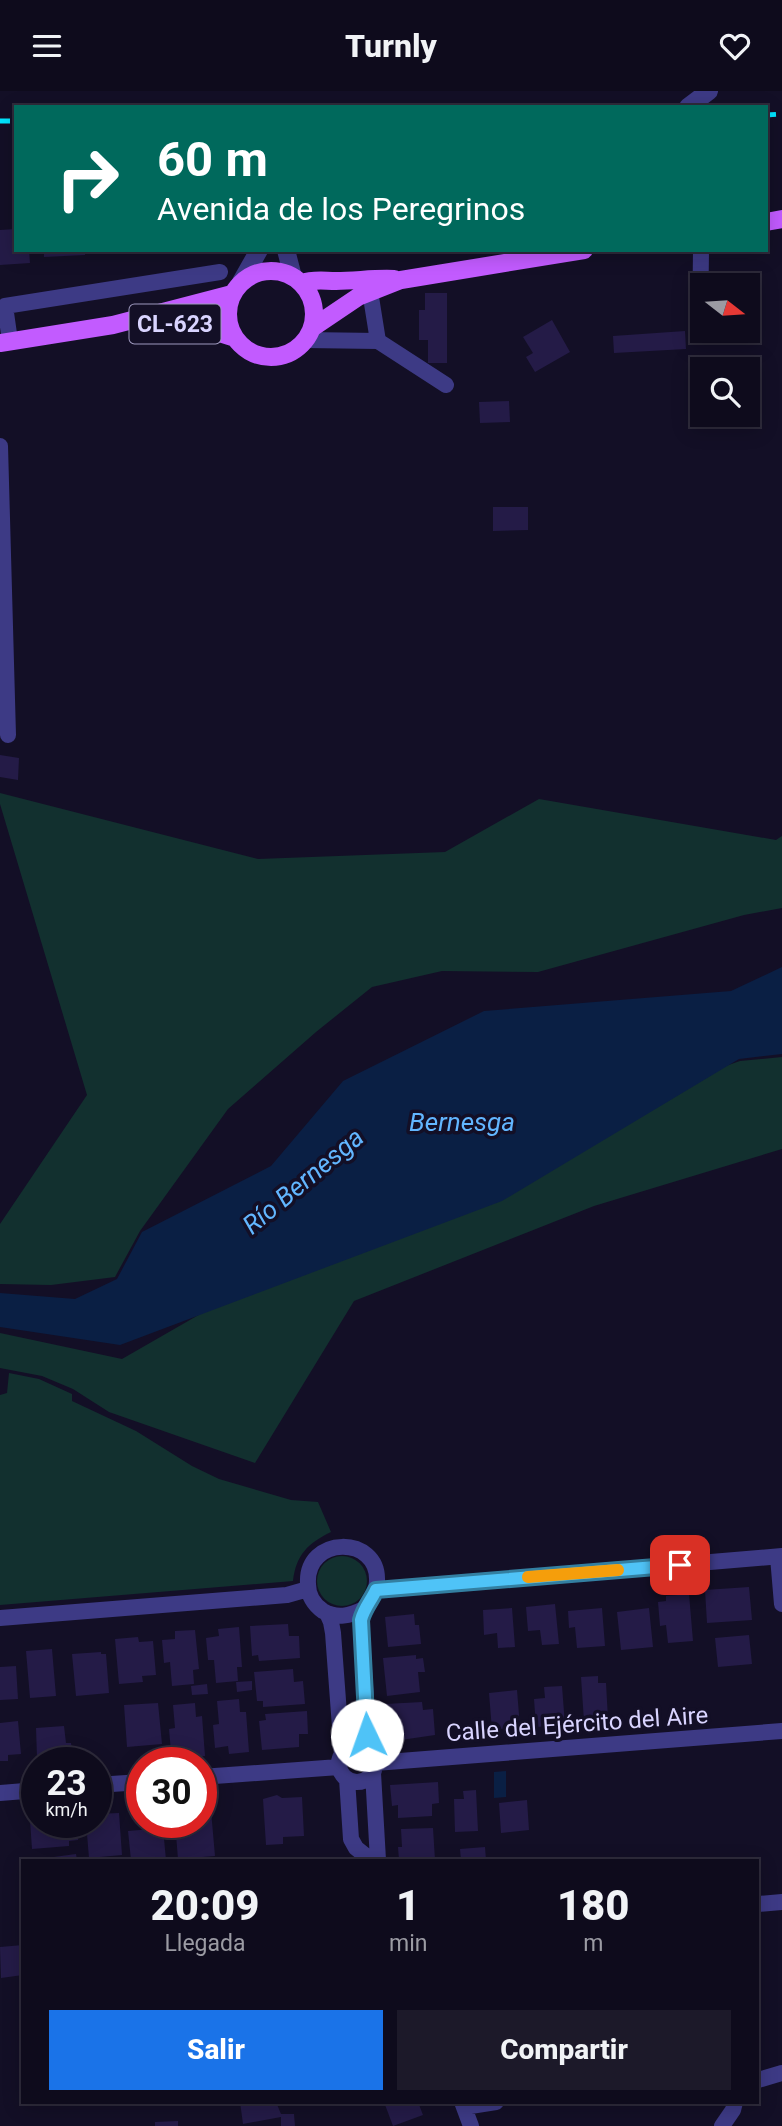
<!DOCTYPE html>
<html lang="es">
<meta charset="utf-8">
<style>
body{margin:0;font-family:Roboto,sans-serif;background:#1c1929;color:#f1f3f6;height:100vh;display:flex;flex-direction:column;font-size:26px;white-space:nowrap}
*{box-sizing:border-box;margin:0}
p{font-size:23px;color:#9b9ba3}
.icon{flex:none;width:38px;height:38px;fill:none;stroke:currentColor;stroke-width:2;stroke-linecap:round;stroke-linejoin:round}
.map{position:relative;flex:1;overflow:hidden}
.sheet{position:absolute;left:21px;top:1768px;width:738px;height:245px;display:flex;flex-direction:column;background:#0e0b1c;border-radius:0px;box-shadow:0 4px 18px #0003,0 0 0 2px #2e2b3b}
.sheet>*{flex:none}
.top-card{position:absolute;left:14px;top:14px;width:754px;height:147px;border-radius:0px;box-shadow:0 4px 18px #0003,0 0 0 2px #2e2b3b;background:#00695c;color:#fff;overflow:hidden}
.needle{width:46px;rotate:107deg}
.fabs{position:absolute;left:690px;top:182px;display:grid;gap:14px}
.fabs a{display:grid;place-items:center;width:70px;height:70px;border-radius:0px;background:#0e0b1c;box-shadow:0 4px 18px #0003,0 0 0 2px #2e2b3b;font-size:35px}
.speed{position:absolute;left:21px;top:1656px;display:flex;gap:14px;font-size:35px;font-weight:700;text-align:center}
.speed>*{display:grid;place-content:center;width:91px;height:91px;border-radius:50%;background:#0e0b1c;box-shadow:0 4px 18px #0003,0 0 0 2px #2e2b3b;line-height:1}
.speed small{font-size:18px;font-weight:400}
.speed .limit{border:10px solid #d22;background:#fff;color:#111}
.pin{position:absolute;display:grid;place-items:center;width:60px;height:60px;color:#fff;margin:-30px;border-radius:14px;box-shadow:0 4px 10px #0006}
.me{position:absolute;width:77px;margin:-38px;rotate:357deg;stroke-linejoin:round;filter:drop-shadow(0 0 5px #0008)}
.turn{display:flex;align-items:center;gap:24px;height:147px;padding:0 28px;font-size:32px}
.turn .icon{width:91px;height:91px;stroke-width:2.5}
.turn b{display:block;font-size:49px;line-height:60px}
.eta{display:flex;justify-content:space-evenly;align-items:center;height:119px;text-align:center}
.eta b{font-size:42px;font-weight:800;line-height:49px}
.button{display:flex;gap:14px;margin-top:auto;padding:14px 28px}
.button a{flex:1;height:80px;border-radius:0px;background:#1a73e8;color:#fff;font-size:28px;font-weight:800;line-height:80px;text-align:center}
.button a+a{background:#1c1929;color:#f1f3f6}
header{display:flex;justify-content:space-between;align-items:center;height:91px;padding:0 28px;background:#0e0b1c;font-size:32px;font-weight:800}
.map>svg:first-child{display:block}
.green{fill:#12302f}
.water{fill:#0a1f44}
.building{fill:#241b47}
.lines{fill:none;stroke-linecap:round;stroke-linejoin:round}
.minor{stroke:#3d3a85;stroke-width:16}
.tertiary{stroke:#3d3a85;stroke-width:18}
.primary{stroke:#c25bff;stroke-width:18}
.rail{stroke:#00e5ff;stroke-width:5;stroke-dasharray:10 9;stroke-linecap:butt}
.route-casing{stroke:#337fa1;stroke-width:18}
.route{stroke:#4fc3f7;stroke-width:12}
.slow{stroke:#f59e0b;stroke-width:12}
.labels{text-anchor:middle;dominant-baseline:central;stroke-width:7;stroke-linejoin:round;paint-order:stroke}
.shield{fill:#130f26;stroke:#9e99be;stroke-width:2}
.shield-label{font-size:23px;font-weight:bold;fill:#d9d4ff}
.street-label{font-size:24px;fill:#d9d4ff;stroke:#130f26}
.water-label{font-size:26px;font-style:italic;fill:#62b6ff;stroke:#130f26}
</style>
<header><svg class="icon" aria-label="menu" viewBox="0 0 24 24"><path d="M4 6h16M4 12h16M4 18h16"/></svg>Turnly<svg class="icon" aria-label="heart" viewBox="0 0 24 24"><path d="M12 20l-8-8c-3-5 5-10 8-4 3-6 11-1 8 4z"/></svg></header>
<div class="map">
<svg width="782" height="2035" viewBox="0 0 782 2035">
<rect width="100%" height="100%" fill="#130f26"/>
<path class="green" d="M 0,702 L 258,768 L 445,761 L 539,708 L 776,749 L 782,745 L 782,817 L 744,824 L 538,881 L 442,880 L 372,896 L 316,941 L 228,1018 L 140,1140 L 115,1186 L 51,1194 L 0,1193 L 0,1133 L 87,1004 L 0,713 Z
M 782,966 L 782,1058 L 594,1115 L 354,1210 L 255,1372 L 109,1321 L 73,1298 L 42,1285 L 0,1277 L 0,1242 L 122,1268 L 487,1058 L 740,970 Z
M 9,1282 L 39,1288 L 72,1303 L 72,1310 L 136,1340 L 192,1375 L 219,1388 L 291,1409 L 318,1411 L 331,1441 C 308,1452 296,1464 293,1490 L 0,1514 L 0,1304 L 7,1302 Z
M317 1490a25 25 0 1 1 50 0a25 25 0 1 1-50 0Z"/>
<path class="water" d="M 782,876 L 782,963 L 739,968 L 502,1110 L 120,1254 L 0,1236 L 0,1202 L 75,1208 L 117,1188 L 142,1141 L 271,1075 L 343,990 L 484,920 L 731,900 Z
M 506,1680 L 506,1706 L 494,1707 L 494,1681 Z"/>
<path class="building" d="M 16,138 L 16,159 L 29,159 L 30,172 L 0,174 L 0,139 Z
M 44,159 L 85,159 L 85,164 L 44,166 Z
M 425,202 L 447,202 L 447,272 L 428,272 L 428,249 L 419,249 L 419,219 L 425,219 Z
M 552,229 L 570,261 L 535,281 L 526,266 L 533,262 L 523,246 Z
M 685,240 L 686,258 L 614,262 L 613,245 Z
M 509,310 L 510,331 L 480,332 L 479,311 Z
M 493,416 L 528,416 L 528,439 L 493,440 Z
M 0,664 L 19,667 L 18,689 L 0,686 Z
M 749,1496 L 752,1529 L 707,1532 L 705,1499 Z
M 689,1503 L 693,1550 L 668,1552 L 666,1534 L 660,1535 L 658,1511 L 666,1510 L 666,1505 Z
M 555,1513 L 559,1553 L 542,1554 L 540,1539 L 528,1540 L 526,1516 Z
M 512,1517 L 515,1556 L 498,1557 L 497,1542 L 484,1544 L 483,1519 Z
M 602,1517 L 605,1555 L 577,1557 L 575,1536 L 569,1537 L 568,1520 Z
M 649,1517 L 653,1556 L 621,1559 L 617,1521 Z
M 414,1523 L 415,1534 L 419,1534 L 421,1553 L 388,1556 L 385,1526 Z
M 288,1533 L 289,1545 L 299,1545 L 300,1567 L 259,1570 L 258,1564 L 252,1565 L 250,1535 Z
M 239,1536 L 242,1576 L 237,1576 L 238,1590 L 216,1592 L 214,1569 L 208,1569 L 206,1547 L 219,1545 L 218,1538 Z
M 195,1539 L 199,1578 L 193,1579 L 194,1593 L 172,1595 L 170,1571 L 164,1572 L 162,1549 L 175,1548 L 175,1540 Z
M 749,1544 L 752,1573 L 718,1576 L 715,1547 Z
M 138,1546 L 139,1551 L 153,1550 L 156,1584 L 142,1585 L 143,1591 L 119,1593 L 115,1548 Z
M 52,1558 L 56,1605 L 30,1607 L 26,1560 Z
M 101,1561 L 101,1563 L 106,1563 L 109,1602 L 76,1605 L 72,1563 Z
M 416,1564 L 416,1568 L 423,1567 L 425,1581 L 418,1581 L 420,1601 L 387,1605 L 383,1567 Z
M 16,1575 L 18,1608 L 0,1609 L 0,1576 Z
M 293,1578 L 294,1591 L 303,1590 L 305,1613 L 263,1616 L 263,1610 L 257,1610 L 254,1581 Z
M 598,1585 L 598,1592 L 606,1592 L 608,1628 L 584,1630 L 581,1586 Z
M 252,1590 L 252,1599 L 237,1601 L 236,1591 Z
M 207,1593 L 208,1603 L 192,1604 L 191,1595 Z
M 562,1595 L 565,1634 L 536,1636 L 534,1608 L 545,1607 L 544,1596 Z
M 517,1599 L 520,1636 L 492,1639 L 489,1602 Z
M 239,1608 L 240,1621 L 246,1621 L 249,1661 L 229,1663 L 228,1655 L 215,1657 L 213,1634 L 219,1633 L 217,1610 Z
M 422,1611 L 423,1619 L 433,1618 L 435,1644 L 394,1650 L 393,1637 L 386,1637 L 385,1613 Z
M 158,1612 L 162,1653 L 127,1656 L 124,1614 Z
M 195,1612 L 196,1626 L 202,1625 L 205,1665 L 185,1667 L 184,1660 L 171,1661 L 169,1638 L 175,1637 L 173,1614 Z
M 307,1620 L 308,1643 L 299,1643 L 299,1656 L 262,1659 L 259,1630 L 266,1629 L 265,1623 Z
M 18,1630 L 21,1663 L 8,1664 L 8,1670 L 0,1670 L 0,1632 Z
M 64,1635 L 66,1652 L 71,1652 L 73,1671 L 40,1671 L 39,1666 L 37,1666 L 36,1637 Z
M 438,1691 L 439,1712 L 432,1713 L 432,1725 L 398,1727 L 398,1714 L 392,1715 L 390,1694 Z
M 476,1699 L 478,1740 L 455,1741 L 454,1708 L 464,1708 L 463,1700 Z
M 277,1704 L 282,1707 L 302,1706 L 304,1745 L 283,1746 L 283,1753 L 266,1754 L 263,1708 Z
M 210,1708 L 215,1765 L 178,1768 L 175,1731 L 201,1731 L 201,1709 Z
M 527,1709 L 529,1739 L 501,1742 L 499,1712 Z
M 119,1722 L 122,1764 L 89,1767 L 86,1731 L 96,1731 L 96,1723 Z
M 30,1729 L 77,1731 L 78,1749 L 69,1750 L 69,1755 L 32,1758 Z
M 163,1737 L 166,1769 L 131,1769 L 128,1740 Z
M 433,1737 L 435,1769 L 399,1769 L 398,1756 L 402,1756 L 401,1738 Z
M 485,1756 L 486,1769 L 461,1769 L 460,1758 Z
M 76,1763 L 77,1769 L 39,1769 L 39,1768 Z
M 23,1854 L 23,1884 L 1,1887 L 0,1856 Z
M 240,2011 L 276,2011 L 281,2023 L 294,2023 L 295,2035 L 281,2035 L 281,2026 L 243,2033 Z
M 384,2011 L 418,2011 L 423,2024 L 393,2035 Z
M 178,2030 L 178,2035 L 155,2035 L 155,2031 Z"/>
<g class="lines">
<path class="minor" d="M 370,200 L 378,250 L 446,294
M 700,243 L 701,159
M 305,249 L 378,250
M 10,250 L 5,215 L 220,181
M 0,355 L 8,644
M 778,1466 L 782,1513
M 376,1499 L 782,1465
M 364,1518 C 350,1525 337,1528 323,1520 C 314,1514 308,1504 308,1493 C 305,1444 379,1444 377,1490 C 377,1506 365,1515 361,1529 L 369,1659
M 327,1522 L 331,1531 L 333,1542 L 342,1663
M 0,1527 L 287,1504 L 308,1498
M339 1673a18 18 0 1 1 36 0a18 18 0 1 1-36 0Z
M 375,1672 L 782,1640
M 373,1682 L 378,1769
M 201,1686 L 339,1676
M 347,1688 L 351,1748 L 356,1757 L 371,1769
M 96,1694 L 142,1691
M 0,1702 L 37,1699
M 758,1813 L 782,1811
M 758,1989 L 782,1982
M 462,2011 L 471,2035
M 464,2016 L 496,2011
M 722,2035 L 733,2019 L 735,2011"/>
<path class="tertiary" d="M 688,16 L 709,0
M 286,159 L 293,186
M 241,191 L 259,159"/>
<path class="primary" d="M 766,131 L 782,128
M228 223a43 43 0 1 1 86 0a43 43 0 1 1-86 0Z
M 302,192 C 313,188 324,190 336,190 C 356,190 374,187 394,188
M 144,233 L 197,235 L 235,247
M 312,237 L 358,206 L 401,189 L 584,159
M 0,252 L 113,234 L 232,203"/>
<path class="rail" d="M 766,24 L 782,23
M 0,30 L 16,30"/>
</g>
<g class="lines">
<g class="route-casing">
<path id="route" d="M 367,1644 L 361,1529 C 364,1517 371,1510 376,1499 L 680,1474"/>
</g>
<use href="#route" class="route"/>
<path class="slow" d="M 528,1486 L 618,1479"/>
</g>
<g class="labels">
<rect class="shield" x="129.5" y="213.5" width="91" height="39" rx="5"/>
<g class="shield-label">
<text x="175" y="233">CL-623</text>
</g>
<g class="street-label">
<text transform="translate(577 1633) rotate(-4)">Calle del Ejército del Aire</text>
</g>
<g class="water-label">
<text x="462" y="1031">Bernesga</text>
<text transform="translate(303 1090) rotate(-40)">Río Bernesga</text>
</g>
</g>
</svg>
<div class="fabs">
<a><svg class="needle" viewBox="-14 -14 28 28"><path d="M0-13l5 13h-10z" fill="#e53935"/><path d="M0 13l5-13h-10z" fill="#9b9ba3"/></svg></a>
<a><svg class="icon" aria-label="search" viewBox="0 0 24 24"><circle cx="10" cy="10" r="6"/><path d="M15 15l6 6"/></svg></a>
</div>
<div class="speed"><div>23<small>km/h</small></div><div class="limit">30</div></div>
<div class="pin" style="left:680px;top:1474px;background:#d93025"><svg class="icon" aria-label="arrive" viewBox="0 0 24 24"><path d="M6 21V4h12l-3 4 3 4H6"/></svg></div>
<svg class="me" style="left:367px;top:1644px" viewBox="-20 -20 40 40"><circle r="19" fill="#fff"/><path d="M0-13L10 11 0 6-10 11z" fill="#4fc3f7"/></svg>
<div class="top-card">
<div class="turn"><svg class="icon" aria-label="right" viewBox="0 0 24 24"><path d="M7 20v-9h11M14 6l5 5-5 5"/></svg><div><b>60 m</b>Avenida de los Peregrinos</div></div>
</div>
<section class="sheet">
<div class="eta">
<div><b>20:09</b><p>Llegada</p></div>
<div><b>1</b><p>min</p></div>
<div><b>180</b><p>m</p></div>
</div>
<div class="button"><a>Salir</a><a>Compartir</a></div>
</section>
</div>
